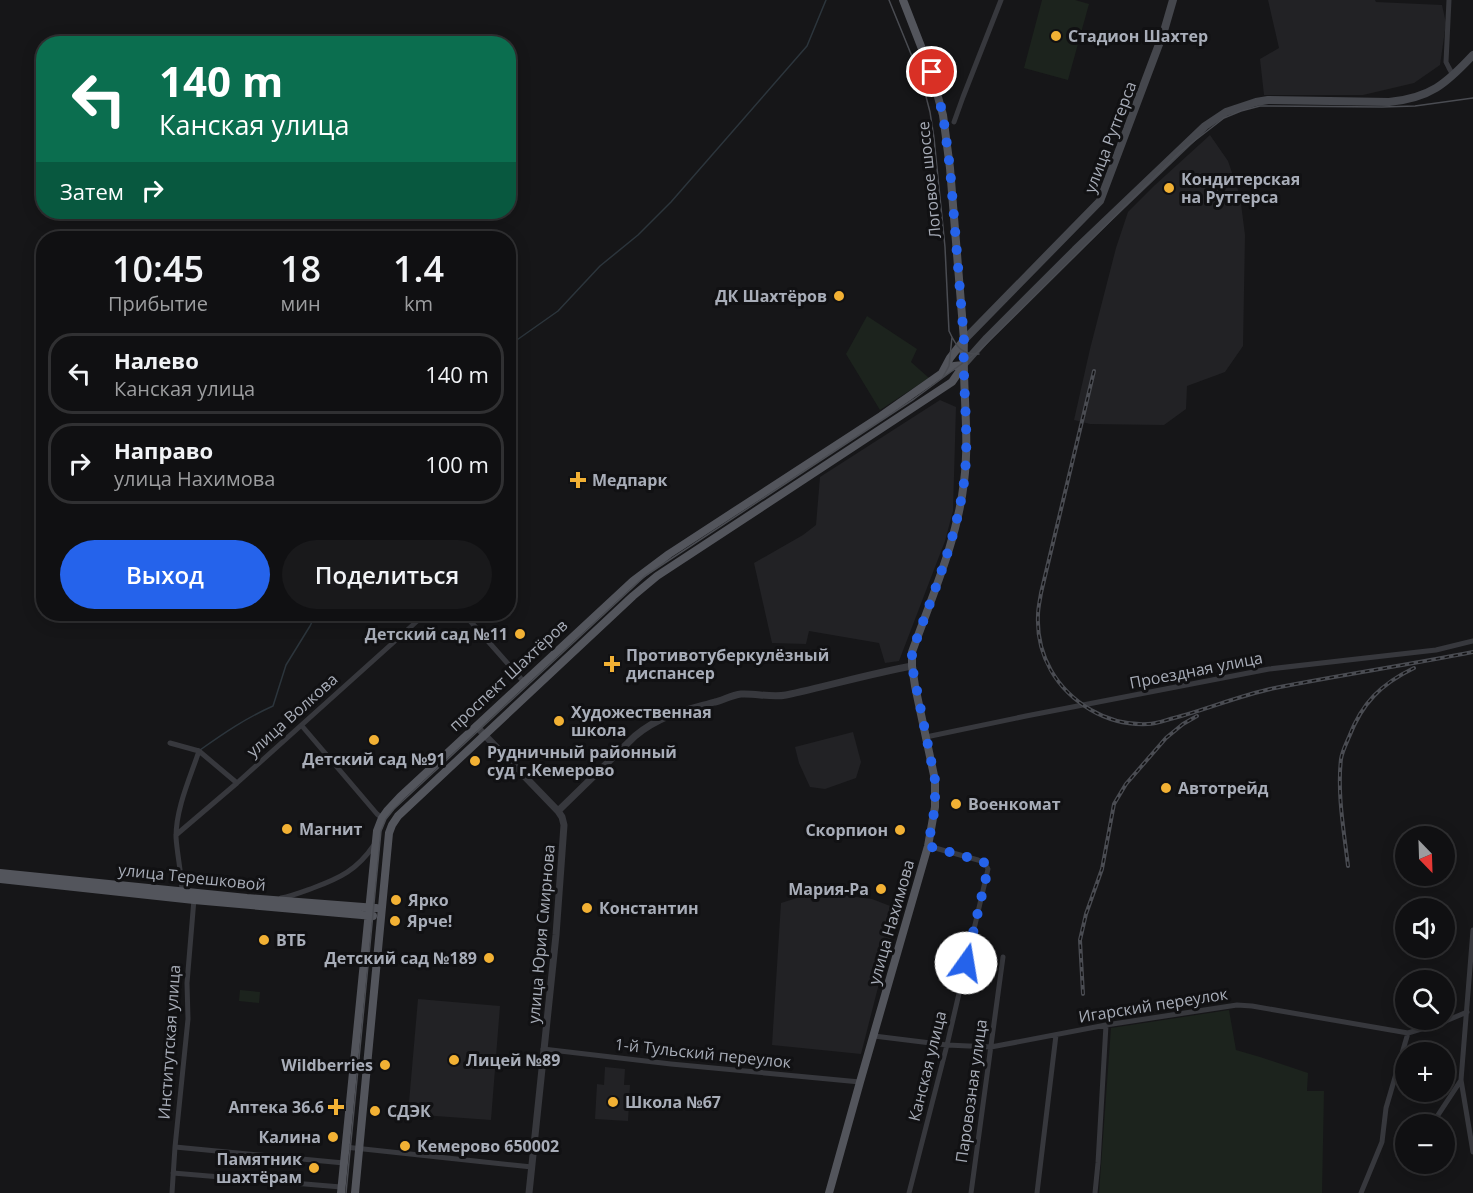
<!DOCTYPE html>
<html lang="ru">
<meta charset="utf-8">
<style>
body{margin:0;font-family:"Open Sans",sans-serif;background:#19191b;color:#f1f3f6;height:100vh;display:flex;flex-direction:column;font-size:22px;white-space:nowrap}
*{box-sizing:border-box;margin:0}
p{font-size:20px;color:#9c9d9f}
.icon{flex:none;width:33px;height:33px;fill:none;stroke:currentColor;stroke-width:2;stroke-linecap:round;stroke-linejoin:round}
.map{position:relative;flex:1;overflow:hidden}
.sheet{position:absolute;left:36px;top:231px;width:480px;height:390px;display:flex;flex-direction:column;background:#101012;border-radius:24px;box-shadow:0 3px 15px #0003,0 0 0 2px #303032}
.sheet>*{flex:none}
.hud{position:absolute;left:36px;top:36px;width:480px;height:183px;border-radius:24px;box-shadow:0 3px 15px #0003,0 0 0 2px #303032;background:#0b6e4f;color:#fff;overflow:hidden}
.needle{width:39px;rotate:157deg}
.buttons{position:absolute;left:1395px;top:826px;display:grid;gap:12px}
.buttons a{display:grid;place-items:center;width:60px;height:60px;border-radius:50%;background:#101012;box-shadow:0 3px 15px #0003,0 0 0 2px #303032;font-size:30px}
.pin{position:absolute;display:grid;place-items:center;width:51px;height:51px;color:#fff;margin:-26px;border:3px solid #fff;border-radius:50%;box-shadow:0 2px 6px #0007}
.me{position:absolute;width:66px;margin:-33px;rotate:13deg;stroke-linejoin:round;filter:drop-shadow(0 0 4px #0008)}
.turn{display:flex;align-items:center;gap:21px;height:126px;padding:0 24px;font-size:27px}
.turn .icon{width:78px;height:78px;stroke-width:2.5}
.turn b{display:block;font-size:42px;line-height:51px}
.then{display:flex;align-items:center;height:57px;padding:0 24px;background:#0003;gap:12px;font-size:22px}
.eta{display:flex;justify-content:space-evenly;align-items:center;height:102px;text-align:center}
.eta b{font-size:36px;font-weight:600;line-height:42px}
.action{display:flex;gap:12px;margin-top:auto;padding:12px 24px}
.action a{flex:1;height:69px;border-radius:36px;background:#2563eb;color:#fff;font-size:24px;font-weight:600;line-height:69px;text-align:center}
.action a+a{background:#19191b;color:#f1f3f6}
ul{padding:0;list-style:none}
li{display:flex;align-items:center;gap:18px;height:81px;margin:0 12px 9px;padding:0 12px;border:3px solid #303032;border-radius:24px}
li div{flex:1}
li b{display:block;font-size:22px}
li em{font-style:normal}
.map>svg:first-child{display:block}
.built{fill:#222225}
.green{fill:#1c231d}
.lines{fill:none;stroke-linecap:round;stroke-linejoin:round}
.stream{stroke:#2c353c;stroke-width:1.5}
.minor{stroke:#37383d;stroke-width:5}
.tertiary{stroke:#37383d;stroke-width:7}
.secondary{stroke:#45474d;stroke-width:8}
.primary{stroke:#53555c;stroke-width:8}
.tram{stroke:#4a4c52;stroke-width:1.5}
.rail-casing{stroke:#4a4c52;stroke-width:4}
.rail{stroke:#111113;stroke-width:1.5;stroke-dasharray:4.5;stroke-linecap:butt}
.route{stroke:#2563eb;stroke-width:10;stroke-dasharray:0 18}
.poi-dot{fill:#f2b134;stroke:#111113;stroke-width:2}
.labels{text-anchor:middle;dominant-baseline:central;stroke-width:6;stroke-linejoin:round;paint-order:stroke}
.poi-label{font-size:16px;font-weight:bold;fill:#a8adb8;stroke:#111113;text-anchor:start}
.street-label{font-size:16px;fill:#a8adb8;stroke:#111113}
</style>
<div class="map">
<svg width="1473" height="1193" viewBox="0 0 1473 1193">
<rect width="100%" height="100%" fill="#161618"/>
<path class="built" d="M 1268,0 L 1375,0 L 1376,2 L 1442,5 L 1446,23 L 1440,65 L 1414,83 L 1363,95 L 1264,95 L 1260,59 L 1279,48 Z
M 1210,135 L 1228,161 L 1240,196 L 1245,235 L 1243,346 L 1225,372 L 1187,386 L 1186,409 L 1164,425 L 1090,424 L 1074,420 L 1090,349 L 1116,248 L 1128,212 L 1155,185 Z
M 940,400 L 956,407 L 953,511 L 945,541 L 899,661 L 885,663 L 879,643 L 809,631 L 806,644 L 772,643 L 754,563 L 803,535 L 816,525 L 820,477 Z
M 853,732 L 861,762 L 856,778 L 825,789 L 810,787 L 799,763 L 795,747 Z
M 816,892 L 872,899 L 898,909 L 861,1054 L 772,1045 L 781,903 Z
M 418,999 L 500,1006 L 491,1120 L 408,1114 Z
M 605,1067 L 625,1069 L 624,1085 L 630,1085 L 628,1121 L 595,1119 L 597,1084 L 604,1085 Z"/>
<path class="green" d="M 1042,0 L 1075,0 L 1089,4 L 1068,80 L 1024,68 Z
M 867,316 L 917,349 L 911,362 L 929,378 L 880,410 L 846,354 Z
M 240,990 L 260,992 L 259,1003 L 239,1001 Z
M 1229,1010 L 1236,1050 L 1260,1057 L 1308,1073 L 1307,1091 L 1324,1091 L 1322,1193 L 1099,1193 L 1111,1028 Z"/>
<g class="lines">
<path class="stream" d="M 508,351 L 513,348 L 514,342 L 558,311 L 600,266 L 638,235 L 671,202 L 807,46 L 826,0
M 200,750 C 224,733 246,718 273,706 L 286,665 L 310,626 L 316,614"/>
<path class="minor" d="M 1449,0 L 1446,62 L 1449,68 L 1453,75
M 954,122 L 963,97 L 1001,0
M 464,614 L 524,682
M 302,726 L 377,814 L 382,818
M 926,737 L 1026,716 L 1269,669 L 1436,650 L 1473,641
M 170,743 L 199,751 C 190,778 176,808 176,837 C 177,854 182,876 182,892
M 199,751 L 237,783
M 176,835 L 237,783 L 425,614
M 281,898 C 292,896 302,892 313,888 C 340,878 357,870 374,845
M 1473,930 L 1461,1080 L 1473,1152
M 874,1036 L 947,1045 L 991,1047 L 1106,1025 L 1237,1005 L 1252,1006 L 1408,1033 L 1441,1023 L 1467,1012
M 543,1049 L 671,1064 L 860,1082
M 1434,1121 L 1461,1080
M 175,1147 L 344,1163
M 345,1147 L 532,1167
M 173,1173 L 341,1187
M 172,1193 L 175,1147 L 188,1019 L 187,983 L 194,899
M 909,1193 L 947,1045 L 988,869 L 985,863 L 978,860 L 928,846
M 971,1193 L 1003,957
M 1037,1193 L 1056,1035
M 1095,1193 L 1098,1163 L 1106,1025
M 1361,1193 L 1382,1142 L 1386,1108 L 1408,1033"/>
<path class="tertiary" d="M 476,726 L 558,811 L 562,817 L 564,825 L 556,935 L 529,1193
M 558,811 L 635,736 C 661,715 683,711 715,702 C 723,700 732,695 741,694 C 756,693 771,698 786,695 C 828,686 869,674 912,666"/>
<path class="secondary" d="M 964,340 L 1100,201 L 1164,31 L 1173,0
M 963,365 L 987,338 L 1075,250 L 1205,126 L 1226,112 L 1256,102 L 1268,100 L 1389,102 C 1430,98 1446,84 1473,55"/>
<path class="primary" d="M 942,373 L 950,358 L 964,340
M 0,873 L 247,898 L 376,908
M 0,879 L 194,900 L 373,916
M 341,1193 L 377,831 L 382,818 L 387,811 L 400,797 L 633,581 L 669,554 L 881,416 L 948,369 L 954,366 L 963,365
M 355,1193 L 389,833 L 392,825 L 398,816 L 633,596 L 657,576 L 952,382 L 963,366
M 829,1193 L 860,1082 L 928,846 L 935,807 L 935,780 L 915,686 L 912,666 L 912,652 C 932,596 957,541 964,482 C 970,435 962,387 964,340 L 950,168 L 943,115 L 931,72 L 903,0"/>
<path class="tram" d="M 889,0 L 922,81 L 930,112 L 934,138 L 945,247 L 949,331 C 956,346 961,355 979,354
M 943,377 L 949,366 L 952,337
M 346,1193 L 381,831 L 386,819 L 394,809 L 645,576 L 914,399 L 979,351 L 1180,152 L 1224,118 L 1241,111 L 1260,106 L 1382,107 L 1415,106 L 1473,98"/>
<g class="rail-casing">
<path id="rail" d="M 1094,371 L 1041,593 C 1040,600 1038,608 1038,615 C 1036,656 1057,690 1091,710 C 1108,720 1128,725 1148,724 C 1156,724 1166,720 1174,718 C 1208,709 1241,695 1275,688 C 1341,675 1407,665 1473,652
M 1348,866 C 1344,831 1337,794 1341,759 C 1342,752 1346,744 1349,737 C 1362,703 1381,684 1414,668
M 1083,994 L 1080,940 L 1086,914 L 1102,869 L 1114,804 L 1126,784 L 1166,738 L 1183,724 L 1197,716"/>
</g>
<use href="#rail" class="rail"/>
</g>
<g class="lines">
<path class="route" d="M 932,72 L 943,115 L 950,168 L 964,340 C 962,387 970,435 964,482 C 956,541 932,596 912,652 L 912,666 L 935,780 L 935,807 L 928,846 L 978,860 L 985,863 L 988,869 L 966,963"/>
</g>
<g class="poi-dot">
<circle cx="1056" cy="36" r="6"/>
<circle cx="1169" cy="188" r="6"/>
<circle cx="839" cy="296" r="6"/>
<path d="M575 471h6v6h6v6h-6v6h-6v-6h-6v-6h6z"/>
<circle cx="520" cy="634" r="6"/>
<path d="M609 655h6v6h6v6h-6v6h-6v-6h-6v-6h6z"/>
<circle cx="559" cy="721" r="6"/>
<circle cx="374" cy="740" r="6"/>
<circle cx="475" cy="761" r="6"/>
<circle cx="1166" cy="788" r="6"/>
<circle cx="956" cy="804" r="6"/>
<circle cx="287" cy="829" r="6"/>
<circle cx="900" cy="830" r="6"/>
<circle cx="881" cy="889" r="6"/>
<circle cx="396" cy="900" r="6"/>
<circle cx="587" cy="908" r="6"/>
<circle cx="395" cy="921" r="6"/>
<circle cx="264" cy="940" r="6"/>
<circle cx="489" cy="958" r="6"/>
<circle cx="454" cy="1060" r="6"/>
<circle cx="385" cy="1065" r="6"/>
<circle cx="613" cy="1102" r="6"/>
<path d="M333 1098h6v6h6v6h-6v6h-6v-6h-6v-6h6z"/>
<circle cx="375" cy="1111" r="6"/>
<circle cx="333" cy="1137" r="6"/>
<circle cx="405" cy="1146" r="6"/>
<circle cx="314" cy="1168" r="6"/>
</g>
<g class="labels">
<g class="poi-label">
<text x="1068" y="36">Стадион Шахтер</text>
<text x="1181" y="179">Кондитерская<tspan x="1181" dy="18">на Рутгерса</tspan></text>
<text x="827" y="296" text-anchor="end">ДК Шахтёров</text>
<text x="592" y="480">Медпарк</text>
<text x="508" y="634" text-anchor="end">Детский сад №11</text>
<text x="626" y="655">Противотуберкулёзный<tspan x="626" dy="18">диспансер</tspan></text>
<text x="571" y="712">Художественная<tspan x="571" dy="18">школа</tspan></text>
<text x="487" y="752">Рудничный районный<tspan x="487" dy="18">суд г.Кемерово</tspan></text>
<text x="374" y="759" text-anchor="middle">Детский сад №91</text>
<text x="1178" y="788">Автотрейд</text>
<text x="968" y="804">Военкомат</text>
<text x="299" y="829">Магнит</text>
<text x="888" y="830" text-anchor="end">Скорпион</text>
<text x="869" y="889" text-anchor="end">Мария-Ра</text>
<text x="408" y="900">Ярко</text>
<text x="599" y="908">Константин</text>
<text x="407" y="921">Ярче!</text>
<text x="276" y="940">ВТБ</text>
<text x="477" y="958" text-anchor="end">Детский сад №189</text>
<text x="466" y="1060">Лицей №89</text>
<text x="373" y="1065" text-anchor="end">Wildberries</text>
<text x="625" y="1102">Школа №67</text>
<text x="324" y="1107" text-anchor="end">Аптека 36.6</text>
<text x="387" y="1111">СДЭК</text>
<text x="321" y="1137" text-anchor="end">Калина</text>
<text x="417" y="1146">Кемерово 650002</text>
<text x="302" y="1159" text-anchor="end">Памятник<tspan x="302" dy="18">шахтёрам</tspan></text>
</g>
<g class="street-label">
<text transform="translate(1110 137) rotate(-69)">улица Рутгерса</text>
<text transform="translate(929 180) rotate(-96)">Логовое шоссе</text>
<text transform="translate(1196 670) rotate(-11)">Проездная улица</text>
<text transform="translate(508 675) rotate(-43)">проспект Шахтёров</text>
<text transform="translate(292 715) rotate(-42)">улица Волкова</text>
<text transform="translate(192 877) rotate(6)">улица Терешковой</text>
<text transform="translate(891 922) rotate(-74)">улица Нахимова</text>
<text transform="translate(541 934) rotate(-85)">улица Юрия Смирнова</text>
<text transform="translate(1153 1005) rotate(-9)">Игарский переулок</text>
<text transform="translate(169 1042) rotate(-86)">Институтская улица</text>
<text transform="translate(703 1053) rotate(6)">1-й Тульский переулок</text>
<text transform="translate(927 1066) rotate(-76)">Канская улица</text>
<text transform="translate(971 1091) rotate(-82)">Паровозная улица</text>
</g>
</g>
</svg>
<div class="buttons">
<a><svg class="needle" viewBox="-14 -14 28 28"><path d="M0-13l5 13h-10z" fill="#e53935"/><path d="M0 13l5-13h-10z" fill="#9c9d9f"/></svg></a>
<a><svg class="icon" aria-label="sound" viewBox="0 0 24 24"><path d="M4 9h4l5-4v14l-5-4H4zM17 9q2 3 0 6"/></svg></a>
<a><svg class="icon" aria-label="search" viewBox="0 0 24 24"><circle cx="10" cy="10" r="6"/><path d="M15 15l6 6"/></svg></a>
<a>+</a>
<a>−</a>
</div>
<div class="pin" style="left:932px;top:72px;background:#d93025"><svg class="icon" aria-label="arrive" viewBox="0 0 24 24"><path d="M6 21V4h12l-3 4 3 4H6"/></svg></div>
<svg class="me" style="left:966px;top:963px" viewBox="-20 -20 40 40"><circle r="19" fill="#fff"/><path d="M0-13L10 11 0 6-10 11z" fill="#2563eb"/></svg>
<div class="hud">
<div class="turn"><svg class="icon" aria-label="left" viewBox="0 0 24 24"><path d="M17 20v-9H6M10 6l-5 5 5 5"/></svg><div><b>140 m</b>Канская улица</div></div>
<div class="then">Затем<svg class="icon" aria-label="right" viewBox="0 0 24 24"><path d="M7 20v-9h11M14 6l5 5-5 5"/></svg></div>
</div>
<section class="sheet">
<div class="eta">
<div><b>10:45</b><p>Прибытие</p></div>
<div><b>18</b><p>мин</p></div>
<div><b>1.4</b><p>km</p></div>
</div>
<ul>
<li><svg class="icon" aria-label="left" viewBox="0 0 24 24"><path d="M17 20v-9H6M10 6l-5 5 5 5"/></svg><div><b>Налево</b><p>Канская улица</p></div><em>140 m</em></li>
<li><svg class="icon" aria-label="right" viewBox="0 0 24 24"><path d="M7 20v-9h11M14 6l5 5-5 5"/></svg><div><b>Направо</b><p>улица Нахимова</p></div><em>100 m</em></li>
</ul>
<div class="action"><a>Выход</a><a>Поделиться</a></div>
</section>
</div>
